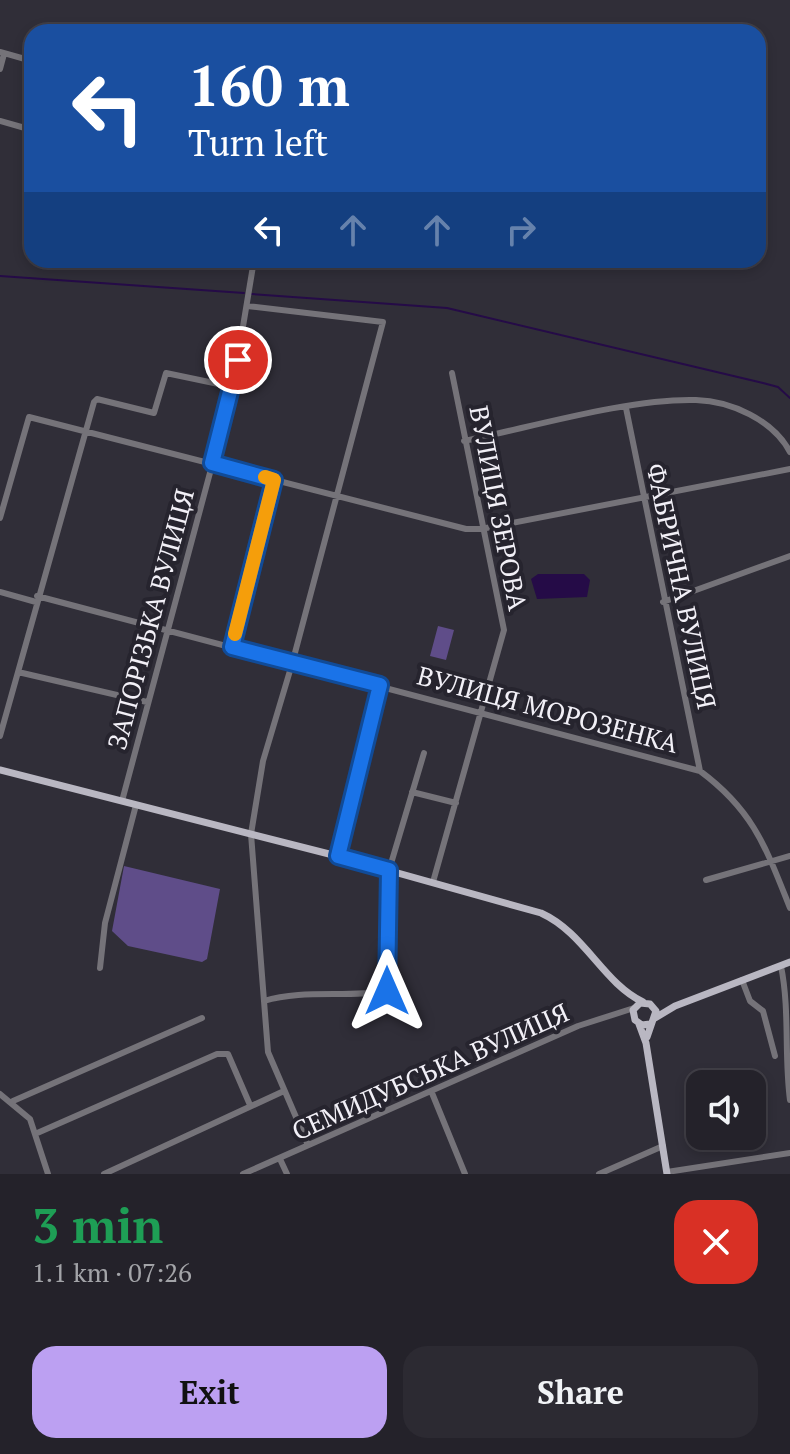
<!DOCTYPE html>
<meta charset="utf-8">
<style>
body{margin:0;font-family:"PT Serif",serif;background:#2c2a32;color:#f1f3f6;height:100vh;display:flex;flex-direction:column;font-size:30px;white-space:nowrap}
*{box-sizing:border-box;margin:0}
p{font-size:26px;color:#a3a4a8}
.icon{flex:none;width:44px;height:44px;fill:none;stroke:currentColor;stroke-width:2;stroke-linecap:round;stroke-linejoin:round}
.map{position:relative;height:1174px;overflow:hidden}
.panel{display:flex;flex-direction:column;background:#24222a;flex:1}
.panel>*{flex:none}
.banner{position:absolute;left:24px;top:24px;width:742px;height:244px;border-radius:24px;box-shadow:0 4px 12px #0003,0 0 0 2px #413f47;background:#1a4fa0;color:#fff;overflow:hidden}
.buttons{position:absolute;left:686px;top:1070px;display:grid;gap:16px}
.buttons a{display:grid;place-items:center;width:80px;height:80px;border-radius:16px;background:#24222a;box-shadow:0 4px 12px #0003,0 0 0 2px #413f47;font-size:40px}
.pin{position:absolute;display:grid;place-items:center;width:68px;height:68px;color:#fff;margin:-34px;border:4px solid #fff;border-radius:50%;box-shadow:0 2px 8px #0007}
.me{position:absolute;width:88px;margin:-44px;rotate:0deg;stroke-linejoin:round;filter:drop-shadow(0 0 6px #0008)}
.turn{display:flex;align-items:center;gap:28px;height:168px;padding:0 32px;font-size:36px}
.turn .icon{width:104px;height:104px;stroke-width:2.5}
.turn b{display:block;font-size:56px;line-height:68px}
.lanes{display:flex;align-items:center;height:76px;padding:0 32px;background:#0003;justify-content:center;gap:40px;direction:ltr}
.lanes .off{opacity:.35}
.round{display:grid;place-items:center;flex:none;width:84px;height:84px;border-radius:24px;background:#2c2a32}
.headline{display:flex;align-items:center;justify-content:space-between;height:136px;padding:0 32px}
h1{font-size:48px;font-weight:600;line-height:60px;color:#1e9e55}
.action{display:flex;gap:16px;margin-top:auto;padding:16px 32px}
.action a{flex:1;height:92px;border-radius:24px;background:#bca0f2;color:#111;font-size:32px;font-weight:600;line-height:92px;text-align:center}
.action a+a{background:#2c2a32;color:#f1f3f6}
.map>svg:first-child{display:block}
.green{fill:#5f4d89}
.water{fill:#250b47}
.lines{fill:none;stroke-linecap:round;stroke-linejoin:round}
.stream{stroke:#250b47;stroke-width:2}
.minor{stroke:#757379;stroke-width:6}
.major{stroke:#b9b7c2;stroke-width:7}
.route-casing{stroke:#114b97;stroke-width:20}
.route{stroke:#1a73e8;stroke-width:14}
.slow{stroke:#f59e0b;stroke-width:14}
.labels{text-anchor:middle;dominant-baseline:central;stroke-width:8;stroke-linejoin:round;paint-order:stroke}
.street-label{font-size:26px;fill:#f2f0f7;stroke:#26242e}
</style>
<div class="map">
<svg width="790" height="1174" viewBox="0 0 790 1174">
<rect width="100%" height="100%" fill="#302e38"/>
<path class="green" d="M 438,626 L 454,630 L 446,660 L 430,656 Z
M 124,866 L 220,889 L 207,959 L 202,962 L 128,946 L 112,931 Z"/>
<path class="water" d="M 538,574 L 584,574 L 590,580 L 587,597 L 537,599 L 531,579 Z"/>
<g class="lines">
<path class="stream" d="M 0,276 L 244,293
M 252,294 L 447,308 L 763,383 L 778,387 L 790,398"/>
<path class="minor" d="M 0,52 L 32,61
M 0,69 L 4,54
M 0,121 L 32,130
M 247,306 L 383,322 L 292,664 L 263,761 L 251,834 L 264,1001 C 303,989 347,998 387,991 L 387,877 L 424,753
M 626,408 L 700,771
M 464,441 C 532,427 630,398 696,400 C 731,401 773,420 790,452
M 0,518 L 29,417 L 466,529 L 481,529 L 790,469
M 0,592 L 36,602
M 37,596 L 700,771 C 754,811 766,848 790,908
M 663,602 L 790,556
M 232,647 L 274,480
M 18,672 L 147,702
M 0,736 L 94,402 L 97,399 L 154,413 L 166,373 L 233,387
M 412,792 L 456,803
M 122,801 L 233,387 L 254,260
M 338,856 L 380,685
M 706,880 L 790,856
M 433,882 L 504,630 L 452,373
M 781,966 C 790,1011 784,1055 790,1100
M 100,968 L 105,923 L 136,805
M 742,980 L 750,1001 L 763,1011 L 775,1056
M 264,1001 L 268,1052 L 308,1145
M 432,1093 L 465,1174
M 0,1094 L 30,1119 L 48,1174
M 13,1101 L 202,1018
M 35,1134 L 217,1054 L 228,1054 L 250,1105
M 280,1159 L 287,1174
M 667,1172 L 790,1153
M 104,1174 L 284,1091
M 243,1174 L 578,1026 L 634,1008
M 599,1174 L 663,1146"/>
<path class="major" d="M 0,770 L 337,856 L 541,913 C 585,933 603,983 643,1002
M 655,1018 L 675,1006 L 790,962
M 639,1024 L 646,1043 L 667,1174
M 647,1037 L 656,1011 L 650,1004 L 640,1003 L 633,1010 L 635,1020 L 642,1025 L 650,1024"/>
</g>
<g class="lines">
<g class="route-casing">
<path id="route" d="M 238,360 L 212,463 L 274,480 L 232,647 L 380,685 L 338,856 L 389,870 L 387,991"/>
</g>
<use href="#route" class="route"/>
<path class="slow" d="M 235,634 L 274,480 L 265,477"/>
</g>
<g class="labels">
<g class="street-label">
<text transform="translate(499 508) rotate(79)">ВУЛИЦЯ ЗЕРОВА</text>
<text transform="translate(682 586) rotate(78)">ФАБРИЧНА ВУЛИЦЯ</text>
<text transform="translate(150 619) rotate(-75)">ЗАПОРІЗЬКА ВУЛИЦЯ</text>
<text transform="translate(548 709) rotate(15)">ВУЛИЦЯ МОРОЗЕНКА</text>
<text transform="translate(430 1071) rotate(-24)">СЕМИДУБСЬКА ВУЛИЦЯ</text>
</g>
</g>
</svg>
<div class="buttons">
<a><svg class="icon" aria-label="sound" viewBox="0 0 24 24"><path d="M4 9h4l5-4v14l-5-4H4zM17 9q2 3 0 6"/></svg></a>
</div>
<div class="pin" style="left:238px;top:360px;background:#d93025"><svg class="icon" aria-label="arrive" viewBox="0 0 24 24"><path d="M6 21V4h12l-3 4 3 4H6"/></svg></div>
<svg class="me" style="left:387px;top:991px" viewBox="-20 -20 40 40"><path d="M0-17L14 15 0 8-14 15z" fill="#1a73e8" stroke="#fff" stroke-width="4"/></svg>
<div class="banner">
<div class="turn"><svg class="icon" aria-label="left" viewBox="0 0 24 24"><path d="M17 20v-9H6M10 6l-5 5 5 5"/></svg><div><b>160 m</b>Turn left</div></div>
<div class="lanes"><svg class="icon" aria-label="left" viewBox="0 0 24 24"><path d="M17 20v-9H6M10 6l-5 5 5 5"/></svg><svg class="icon off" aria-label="ahead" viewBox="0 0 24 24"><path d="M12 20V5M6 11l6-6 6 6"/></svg><svg class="icon off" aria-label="ahead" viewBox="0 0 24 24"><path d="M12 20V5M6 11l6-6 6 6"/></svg><svg class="icon off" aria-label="right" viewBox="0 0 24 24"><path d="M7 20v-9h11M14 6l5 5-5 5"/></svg></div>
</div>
</div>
<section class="panel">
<div class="headline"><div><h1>3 min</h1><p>1.1 km · 07:26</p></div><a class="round" style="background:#d93025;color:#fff"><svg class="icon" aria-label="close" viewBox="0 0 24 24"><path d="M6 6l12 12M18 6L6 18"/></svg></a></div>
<div class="action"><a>Exit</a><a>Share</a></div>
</section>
